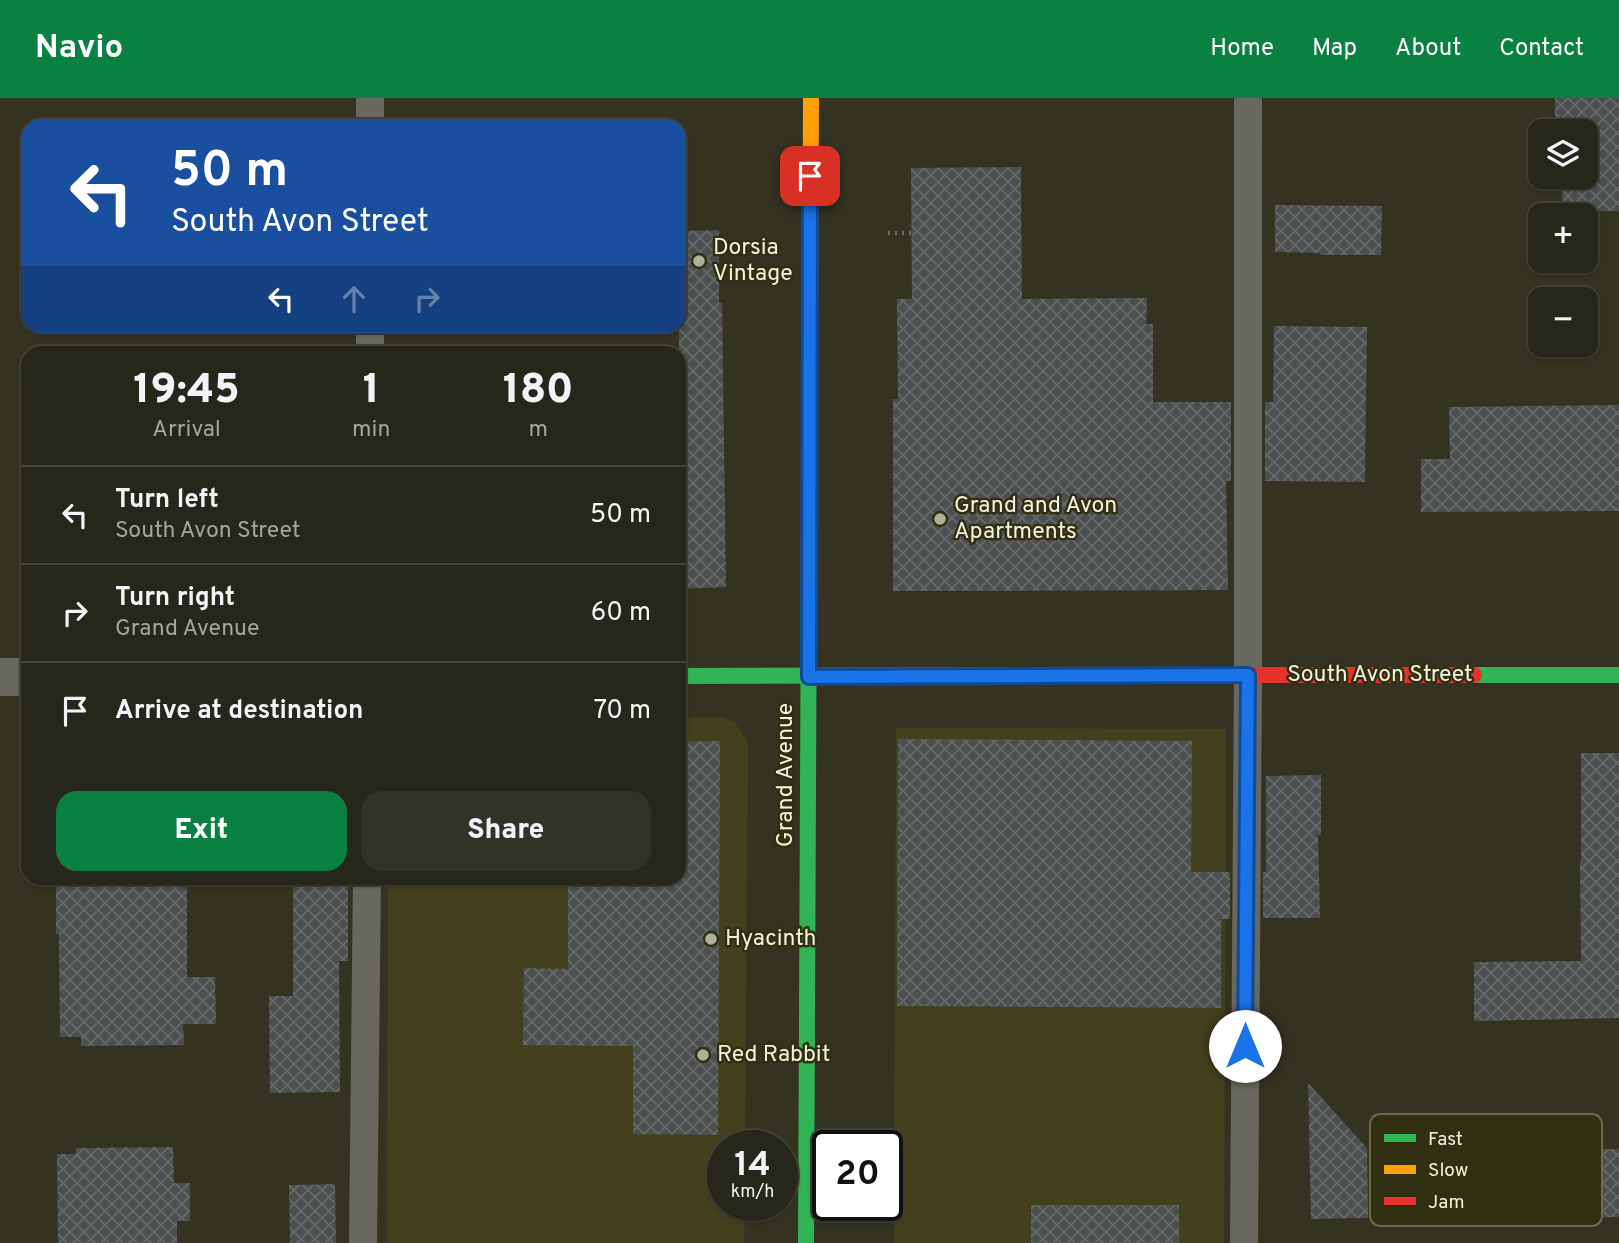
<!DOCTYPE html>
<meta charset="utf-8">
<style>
body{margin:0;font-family:Overpass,sans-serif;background:#333227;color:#f1f3f6;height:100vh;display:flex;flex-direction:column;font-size:26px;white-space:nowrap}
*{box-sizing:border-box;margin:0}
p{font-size:23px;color:#a4a5a2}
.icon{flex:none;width:38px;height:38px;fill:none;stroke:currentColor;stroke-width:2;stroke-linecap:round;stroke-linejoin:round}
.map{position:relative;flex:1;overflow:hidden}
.sheet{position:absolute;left:21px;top:248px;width:665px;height:539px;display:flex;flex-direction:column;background:#27261a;border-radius:21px;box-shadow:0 2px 5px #0004,0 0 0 2px #434339}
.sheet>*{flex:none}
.top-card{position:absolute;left:21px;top:21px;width:665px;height:214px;border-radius:21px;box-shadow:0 2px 5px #0004,0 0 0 2px #434339;background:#1a4fa0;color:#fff;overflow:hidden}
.fabs{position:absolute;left:1528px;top:21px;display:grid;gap:14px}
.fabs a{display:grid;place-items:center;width:70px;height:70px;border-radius:14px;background:#27261a;box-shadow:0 2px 5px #0004,0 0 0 2px #434339;font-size:35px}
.speed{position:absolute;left:707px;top:1032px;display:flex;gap:14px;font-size:35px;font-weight:700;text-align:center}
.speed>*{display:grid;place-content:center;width:91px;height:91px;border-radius:50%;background:#27261a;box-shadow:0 2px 5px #0004,0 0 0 2px #434339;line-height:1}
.speed small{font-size:18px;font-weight:400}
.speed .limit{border:4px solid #111;border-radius:10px;background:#fff;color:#111}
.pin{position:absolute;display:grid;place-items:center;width:60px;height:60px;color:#fff;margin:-30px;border-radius:14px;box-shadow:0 4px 10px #0006}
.me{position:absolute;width:77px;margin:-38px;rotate:0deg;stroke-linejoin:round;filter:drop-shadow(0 0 5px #0008)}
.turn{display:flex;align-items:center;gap:24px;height:147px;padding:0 35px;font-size:32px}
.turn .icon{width:91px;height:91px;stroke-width:2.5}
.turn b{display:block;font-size:49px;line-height:60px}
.lanes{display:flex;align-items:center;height:66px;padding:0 35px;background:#0003;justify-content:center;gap:35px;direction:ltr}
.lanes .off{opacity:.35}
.eta{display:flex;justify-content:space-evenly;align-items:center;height:119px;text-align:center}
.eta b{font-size:42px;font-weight:800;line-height:49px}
.primary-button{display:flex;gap:14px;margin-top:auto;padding:14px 35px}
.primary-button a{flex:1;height:80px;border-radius:21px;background:#0b8043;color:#fff;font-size:28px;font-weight:800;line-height:80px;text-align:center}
.primary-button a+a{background:#333227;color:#f1f3f6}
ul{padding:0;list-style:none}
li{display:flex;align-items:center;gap:21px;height:98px;padding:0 35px;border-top:2px solid #434339}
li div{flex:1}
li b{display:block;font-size:26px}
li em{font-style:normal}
header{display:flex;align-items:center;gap:42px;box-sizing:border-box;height:98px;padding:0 35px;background:#0b8043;color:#fff}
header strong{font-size:33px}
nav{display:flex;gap:38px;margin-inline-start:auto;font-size:24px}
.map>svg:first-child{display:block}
.built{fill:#43401d}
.building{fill:url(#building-cross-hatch)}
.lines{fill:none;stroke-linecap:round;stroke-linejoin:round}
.path{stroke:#6c6b63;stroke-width:4.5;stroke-dasharray:2 5;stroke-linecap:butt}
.lane{stroke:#68685f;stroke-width:28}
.street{stroke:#68685f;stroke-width:38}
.fast{stroke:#30b455;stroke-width:16}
.slow{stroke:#ff9f0a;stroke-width:16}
.jam{stroke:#e5322d;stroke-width:16}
.route-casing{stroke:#114b97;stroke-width:18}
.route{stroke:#1a73e8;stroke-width:12}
.poi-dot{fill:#b0af9e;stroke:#312f11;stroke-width:2.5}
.labels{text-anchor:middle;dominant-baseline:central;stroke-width:5;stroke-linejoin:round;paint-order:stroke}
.poi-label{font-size:23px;fill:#f3f2e0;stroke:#312f11;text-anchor:start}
.street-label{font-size:23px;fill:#f3f2e0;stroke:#312f11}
.key{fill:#312f11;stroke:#6b6a4f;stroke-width:2}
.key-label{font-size:19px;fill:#f3f2e0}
</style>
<header>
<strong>Navio</strong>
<nav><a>Home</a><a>Map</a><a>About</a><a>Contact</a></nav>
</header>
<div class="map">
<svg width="1619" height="1145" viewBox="0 0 1619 1145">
<defs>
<pattern id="building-cross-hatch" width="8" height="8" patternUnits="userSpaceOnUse" patternTransform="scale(1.75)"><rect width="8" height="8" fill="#4b4f4f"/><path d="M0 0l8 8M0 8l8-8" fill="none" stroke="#656968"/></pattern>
</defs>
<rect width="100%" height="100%" fill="#343322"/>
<path class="built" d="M 722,619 L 734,624 L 748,643 L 745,1048 L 723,1048 L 723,1108 L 745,1108 L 744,1145 L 387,1145 L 388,781 L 679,780 L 679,620 Z
M 896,630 L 1226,631 L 1224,1145 L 894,1145 Z"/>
<path class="building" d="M 1555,0 L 1619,0 L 1619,113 L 1563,113 L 1562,86 L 1555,86 L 1555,79 L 1586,79 L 1586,33 L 1555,33 Z
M 1021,69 L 1022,201 L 1147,200 L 1146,226 L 1153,226 L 1153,304 L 1231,304 L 1231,383 L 1226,383 L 1228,492 L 893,493 L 893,301 L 898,301 L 897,201 L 912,201 L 911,70 Z
M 1275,107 L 1382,108 L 1381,157 L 1320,157 L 1320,155 L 1275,154 Z
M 719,132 L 719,205 L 722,205 L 726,489 L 679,491 L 679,133 Z
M 1274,228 L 1367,229 L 1365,384 L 1265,383 L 1265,304 L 1273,304 Z
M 1619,307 L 1619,413 L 1421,414 L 1421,361 L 1450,361 L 1449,309 Z
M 898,641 L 1192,643 L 1191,774 L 1230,774 L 1230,821 L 1221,821 L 1221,910 L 897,908 Z
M 679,643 L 720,643 L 718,1037 L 633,1036 L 633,948 L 523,947 L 524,870 L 568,871 L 568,782 L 636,783 L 636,780 L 679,780 Z
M 1581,655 L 1619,655 L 1619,920 L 1474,923 L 1474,864 L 1581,863 L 1580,763 L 1581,763 Z
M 1321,677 L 1321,737 L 1318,737 L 1320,820 L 1263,820 L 1263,774 L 1266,774 L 1266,678 Z
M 56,780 L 187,780 L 187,879 L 215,879 L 216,926 L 183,926 L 184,947 L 81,948 L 81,939 L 60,939 L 59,836 L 56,836 Z
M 293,780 L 348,780 L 348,863 L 339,863 L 340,994 L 270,995 L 269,898 L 293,898 Z
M 1308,985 L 1367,1050 L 1368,1120 L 1311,1121 Z
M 173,1049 L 174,1085 L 190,1085 L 190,1123 L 177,1123 L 177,1145 L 58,1145 L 57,1056 L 76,1056 L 76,1050 Z
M 1619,1051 L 1619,1119 L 1547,1120 L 1546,1052 Z
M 335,1086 L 336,1145 L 290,1145 L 289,1087 Z
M 1031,1107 L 1179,1107 L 1179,1145 L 1031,1145 Z"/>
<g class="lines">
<path class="path" d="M 888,135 L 911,135"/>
<path class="lane" d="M 370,28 L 370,0
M 370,256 L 370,228
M 363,1145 L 367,780
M 1244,1145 L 1248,577 L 1248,0"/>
<path class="street" d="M 0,579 L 28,579"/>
<path class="fast" d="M 1474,577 L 1619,577
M 679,578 L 1153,577
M 806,1145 L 810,236"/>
<path class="slow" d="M 810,236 L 811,0"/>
<path class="jam" d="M 1153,577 L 1474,577"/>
</g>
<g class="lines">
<g class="route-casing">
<path id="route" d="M 810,78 L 809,579 L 1248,577 L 1245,948"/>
</g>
<use href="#route" class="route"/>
</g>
<g class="poi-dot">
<circle cx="699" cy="163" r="7"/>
<circle cx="940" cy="421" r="7"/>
<circle cx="711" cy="841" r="7"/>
<circle cx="703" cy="957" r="7"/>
</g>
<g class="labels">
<g class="poi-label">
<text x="713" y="150">Dorsia<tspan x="713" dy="26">Vintage</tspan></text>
<text x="954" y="408">Grand and Avon<tspan x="954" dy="26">Apartments</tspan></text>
<text x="725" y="841">Hyacinth</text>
<text x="717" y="957">Red Rabbit</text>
</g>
<g class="street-label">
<text x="1380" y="577">South Avon Street</text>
<text transform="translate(786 677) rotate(-90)">Grand Avenue</text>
</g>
</g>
<rect x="1370" y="1016" width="232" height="112" rx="10" class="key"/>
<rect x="1384" y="1036" width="32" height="8" fill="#30b455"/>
<rect x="1384" y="1067" width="32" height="9" fill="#ff9f0a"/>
<rect x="1384" y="1099" width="32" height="8" fill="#e5322d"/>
<g class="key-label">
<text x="1428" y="1047">Fast</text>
<text x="1428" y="1078">Slow</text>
<text x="1428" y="1110">Jam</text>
</g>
</svg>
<div class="fabs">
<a><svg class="icon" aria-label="layers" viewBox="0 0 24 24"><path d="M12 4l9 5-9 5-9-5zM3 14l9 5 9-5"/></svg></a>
<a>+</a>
<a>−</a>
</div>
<div class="speed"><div>14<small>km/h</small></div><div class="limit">20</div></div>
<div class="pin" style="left:810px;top:78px;background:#d93025"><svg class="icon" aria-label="arrive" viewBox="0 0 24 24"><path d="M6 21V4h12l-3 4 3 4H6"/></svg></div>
<svg class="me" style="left:1245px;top:948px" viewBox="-20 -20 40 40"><circle r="19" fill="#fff"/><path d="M0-13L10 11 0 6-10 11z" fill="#1a73e8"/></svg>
<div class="top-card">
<div class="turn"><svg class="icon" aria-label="left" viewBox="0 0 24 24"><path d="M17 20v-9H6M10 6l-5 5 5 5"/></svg><div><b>50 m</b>South Avon Street</div></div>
<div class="lanes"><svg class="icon" aria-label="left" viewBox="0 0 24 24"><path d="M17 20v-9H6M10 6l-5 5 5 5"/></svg><svg class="icon off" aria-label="ahead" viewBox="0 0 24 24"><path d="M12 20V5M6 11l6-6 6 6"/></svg><svg class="icon off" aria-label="right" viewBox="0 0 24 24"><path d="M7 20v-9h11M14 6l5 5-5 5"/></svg></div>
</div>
<section class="sheet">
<div class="eta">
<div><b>19:45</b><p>Arrival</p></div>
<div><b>1</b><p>min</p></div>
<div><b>180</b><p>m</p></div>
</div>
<ul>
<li><svg class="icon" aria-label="left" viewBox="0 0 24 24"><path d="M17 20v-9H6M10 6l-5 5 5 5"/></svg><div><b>Turn left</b><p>South Avon Street</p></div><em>50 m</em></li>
<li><svg class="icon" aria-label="right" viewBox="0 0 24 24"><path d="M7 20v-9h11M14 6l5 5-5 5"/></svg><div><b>Turn right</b><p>Grand Avenue</p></div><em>60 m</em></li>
<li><svg class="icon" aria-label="arrive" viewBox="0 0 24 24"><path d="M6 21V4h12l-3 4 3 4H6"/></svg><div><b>Arrive at destination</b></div><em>70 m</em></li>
</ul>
<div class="primary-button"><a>Exit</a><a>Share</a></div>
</section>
</div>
